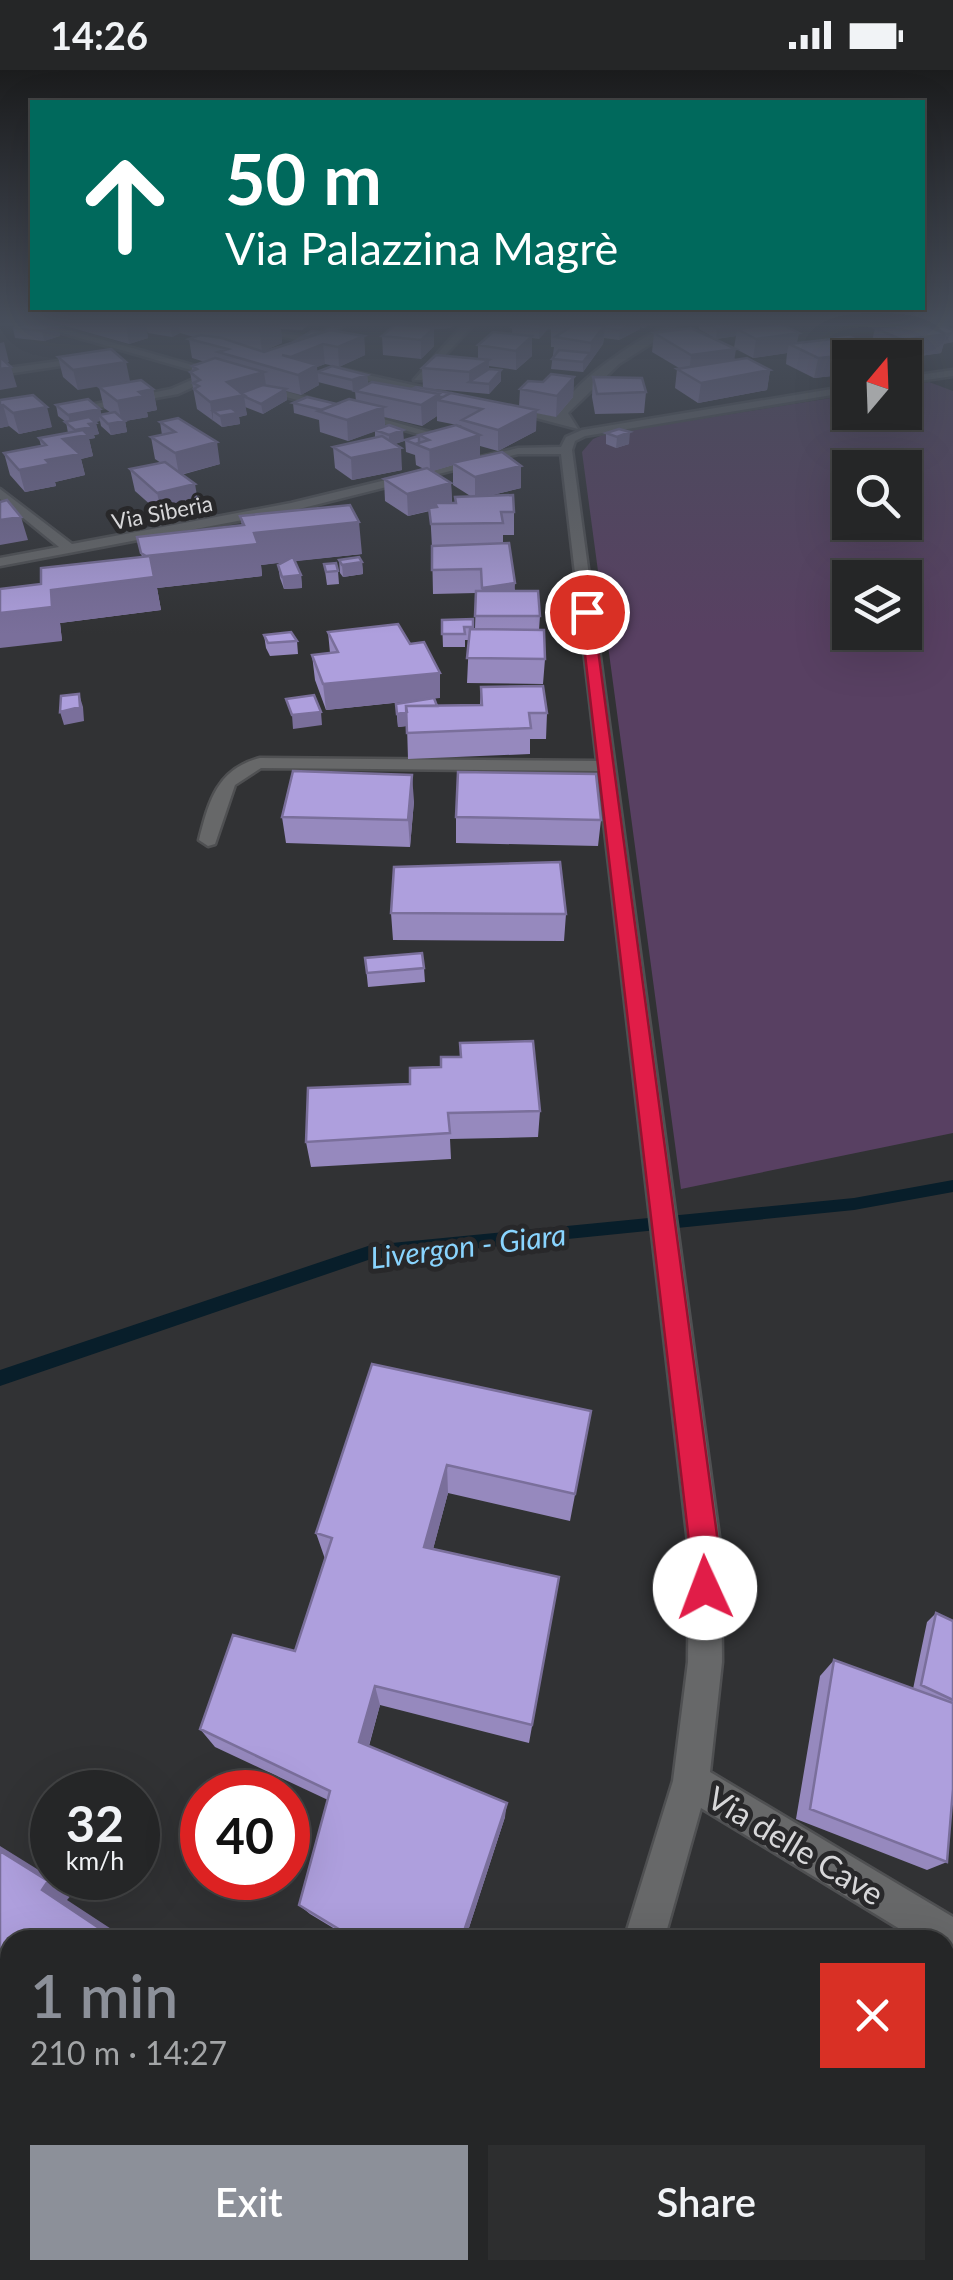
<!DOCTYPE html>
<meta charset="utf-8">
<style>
body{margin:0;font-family:Lato,sans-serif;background:#2d2e2f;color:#f1f3f6;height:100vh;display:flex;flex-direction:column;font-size:38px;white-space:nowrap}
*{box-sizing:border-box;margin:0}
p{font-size:32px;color:#a3a5a7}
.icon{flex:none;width:55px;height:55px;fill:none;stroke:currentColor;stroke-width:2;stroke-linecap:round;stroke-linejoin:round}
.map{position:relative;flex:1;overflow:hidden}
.panel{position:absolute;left:0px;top:1860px;width:955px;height:350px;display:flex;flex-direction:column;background:#252627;border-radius:30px 30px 0 0;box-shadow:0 10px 40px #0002,0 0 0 2px #424344}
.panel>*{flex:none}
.hud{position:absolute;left:30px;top:30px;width:895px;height:210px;border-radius:0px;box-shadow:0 10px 40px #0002,0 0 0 2px #424344;background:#00695c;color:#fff;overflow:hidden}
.needle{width:65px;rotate:19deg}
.fabs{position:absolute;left:832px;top:270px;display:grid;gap:20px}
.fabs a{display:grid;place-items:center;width:90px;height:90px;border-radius:0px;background:#252627;box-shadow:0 10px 40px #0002,0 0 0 2px #424344;font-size:50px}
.speed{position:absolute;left:30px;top:1700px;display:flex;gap:20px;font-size:50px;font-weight:700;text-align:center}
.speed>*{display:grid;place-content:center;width:130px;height:130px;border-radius:50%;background:#252627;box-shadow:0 10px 40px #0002,0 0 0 2px #424344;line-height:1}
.speed small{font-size:25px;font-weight:400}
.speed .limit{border:15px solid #d22;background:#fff;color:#111}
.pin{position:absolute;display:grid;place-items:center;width:85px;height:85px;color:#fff;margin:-42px;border:5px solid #fff;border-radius:50%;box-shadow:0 2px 10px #0007}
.me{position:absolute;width:110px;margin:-55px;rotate:358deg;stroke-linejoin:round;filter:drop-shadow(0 0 8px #0008)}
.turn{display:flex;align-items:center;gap:35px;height:210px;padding:0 30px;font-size:45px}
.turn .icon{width:130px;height:130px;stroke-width:2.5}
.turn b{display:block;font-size:70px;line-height:85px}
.round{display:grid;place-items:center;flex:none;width:105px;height:105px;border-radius:0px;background:#2d2e2f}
.head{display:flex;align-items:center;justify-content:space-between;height:170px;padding:0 30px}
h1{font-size:60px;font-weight:600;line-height:75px;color:#8c9099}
.cta{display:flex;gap:20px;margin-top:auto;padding:20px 30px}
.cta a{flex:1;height:115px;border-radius:0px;background:#8c9099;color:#fff;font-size:40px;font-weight:600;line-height:115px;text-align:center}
.cta a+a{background:#2d2e2f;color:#f1f3f6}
.status{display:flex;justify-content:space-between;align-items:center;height:70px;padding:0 50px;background:#252627;direction:ltr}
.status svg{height:28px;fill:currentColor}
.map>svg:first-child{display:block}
.green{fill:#584062;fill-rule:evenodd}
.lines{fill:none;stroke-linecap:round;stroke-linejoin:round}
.stream{fill:#081e2a;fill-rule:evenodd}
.minor-casing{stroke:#4f5052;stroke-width:5}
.minor{fill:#676869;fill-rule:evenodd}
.wall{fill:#9689be;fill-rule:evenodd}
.shaded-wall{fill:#7a6f9b}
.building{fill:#ae9fdd;stroke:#7a6f9b;stroke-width:2.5}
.route{fill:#e11d48;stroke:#92132f;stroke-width:2.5}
.labels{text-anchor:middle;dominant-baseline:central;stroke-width:10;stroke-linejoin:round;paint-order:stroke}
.far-street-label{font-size:22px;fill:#d7d7d9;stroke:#28282a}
.water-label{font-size:30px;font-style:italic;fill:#89d4fe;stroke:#28282a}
.near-street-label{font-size:32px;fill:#d7d7d9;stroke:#28282a}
</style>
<div class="status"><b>14:26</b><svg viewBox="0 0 49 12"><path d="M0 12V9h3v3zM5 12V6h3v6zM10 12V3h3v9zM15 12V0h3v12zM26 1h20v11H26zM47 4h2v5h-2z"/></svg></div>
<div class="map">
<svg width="953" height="2210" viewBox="0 0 953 2210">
<rect width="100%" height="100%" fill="#313234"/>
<path class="green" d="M 929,312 L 953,321 L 953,1063 L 681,1119 L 582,382 L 593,369 L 605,364 L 850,325 L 850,342 L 905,342 L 905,317 ZM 850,398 L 905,398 L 905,452 L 850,452 ZM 850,508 L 905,508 L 905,562 L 850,562 Z"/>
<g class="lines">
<path class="stream" d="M 953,1110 L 953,1122 L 854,1140 L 371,1189 L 0,1316 L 0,1300 L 371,1175 L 854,1128 Z"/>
<g class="minor-casing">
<path id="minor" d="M 31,254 L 47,254 L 468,373 L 458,375 L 215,307 L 178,324 L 71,343 L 75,338 L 171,319 L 205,304 Z
M 225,254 L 313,268 L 334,254 L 346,254 L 315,274 Z
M 464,254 L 474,254 L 422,310 L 414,310 Z
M 670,254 L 682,254 L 619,294 L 568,343 L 578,359 L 502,339 L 507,336 L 557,347 C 568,313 637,270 670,254 Z
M 97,286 L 94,291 L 0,305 L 0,299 Z
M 336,298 L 444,322 L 449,325 L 444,328 L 332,303 Z
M 953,300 L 953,306 L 905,313 L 905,307 Z
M 850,316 L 850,322 L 585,366 L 575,371 L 572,380 L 721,1481 L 722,1592 L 710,1702 L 953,1847 L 953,1889 L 945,1885 L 945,1870 L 918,1870 L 701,1738 L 664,1870 L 624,1870 L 673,1711 L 688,1592 L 689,1481 L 598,701 L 261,698 L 235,715 L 215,774 L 208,776 L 199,770 C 209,731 217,699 260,688 L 597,691 L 561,384 L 518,384 L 291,441 L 0,496 L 0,488 L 59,477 L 0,429 L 0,419 L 72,474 L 291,433 L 518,378 L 561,377 L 566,367 L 582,360 Z
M 515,2200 L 561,2200 L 557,2210 L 511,2210 Z"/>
</g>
<use href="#minor" class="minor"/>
</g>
<path class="wall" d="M 14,254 L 49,254 L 58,256 L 60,266 L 44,271 L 15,268 L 13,258 L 15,257 Z
M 58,254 L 310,254 L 302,260 L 281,259 L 282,273 L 263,281 L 321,263 L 364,266 L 365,285 L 339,297 L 325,294 L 317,297 L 317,302 L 367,305 L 368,314 L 519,337 L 520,319 L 535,312 L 574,307 L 573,327 L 556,347 L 536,343 L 536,361 L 498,381 L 480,376 L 480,386 L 521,418 L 488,426 L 514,442 L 514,465 L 503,465 L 503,473 L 515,521 L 540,546 L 539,560 L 545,589 L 543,614 L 467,613 L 469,570 L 465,570 L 465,577 L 443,577 L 442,550 L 473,549 L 473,559 L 475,559 L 476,523 L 433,524 L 432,477 L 430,441 L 408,446 L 385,431 L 384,409 L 424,399 L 416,395 L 415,385 L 406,382 L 405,370 L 419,366 L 462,358 L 462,356 L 437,351 L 437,346 L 422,356 L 384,347 L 385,356 L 404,371 L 395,374 L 402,400 L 352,410 L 335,398 L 333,377 L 375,368 L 375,361 L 348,371 L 320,362 L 319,350 L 294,343 L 293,333 L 337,334 L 356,331 L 355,321 L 362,318 L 353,321 L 318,312 L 319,315 L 301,325 L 286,321 L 287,330 L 263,344 L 245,337 L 247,345 L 239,347 L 240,354 L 222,357 L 197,339 L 190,302 L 192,301 L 192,296 L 205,292 L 192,288 L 189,269 L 194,267 L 180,263 L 172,267 L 148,263 L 146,258 L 148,268 L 129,274 ZM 453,395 L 453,415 L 472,427 L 456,433 L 452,433 L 451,413 L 432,401 Z
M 408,254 L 454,254 L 450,258 L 434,259 L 434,276 L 421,289 L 383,285 L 382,266 Z
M 552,254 L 539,269 L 532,268 L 532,286 L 516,300 L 489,296 L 489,299 L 501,300 L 501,311 L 489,324 L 423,318 L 422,298 L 478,289 L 478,275 L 512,264 L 512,257 Z
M 554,254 L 652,254 L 644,258 L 640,257 L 640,259 L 619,270 L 604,268 L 603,274 L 583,302 L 551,299 L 554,277 L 551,277 L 551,258 Z
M 699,254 L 746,254 L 747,258 L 768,255 L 767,254 L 791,254 L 783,255 L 797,273 L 871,276 L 875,258 L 932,258 L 944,256 L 953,272 L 944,273 L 941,283 L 905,288 L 893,288 L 882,283 L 881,288 L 850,288 L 850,304 L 814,308 L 786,294 L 787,283 L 753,288 L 734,278 L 736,266 L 716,269 L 699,259 Z
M 654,263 L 770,300 L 767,320 L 698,333 L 675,318 L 677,299 L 679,298 L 652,282 Z
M 111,279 L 78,320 L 63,307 L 58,287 Z
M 593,307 L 646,322 L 644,343 L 595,344 L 592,327 Z
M 99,317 L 153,319 L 157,340 L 147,342 L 148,347 L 125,351 L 127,362 L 111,365 L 101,356 L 100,351 L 95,352 L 99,364 L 94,365 L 95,368 L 89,369 L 93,386 L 81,389 L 85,405 L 55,412 L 56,416 L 25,422 L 10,405 L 4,383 L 41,376 L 39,368 L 68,363 L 66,352 L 58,346 L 56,335 L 100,339 L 101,344 L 111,343 L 104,338 Z
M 0,330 L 52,357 L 19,364 L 9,356 L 0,358 Z
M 160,352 L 220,394 L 181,405 L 199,437 L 162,445 L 135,421 L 130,399 L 161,393 L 155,389 L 151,367 L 162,365 Z
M 619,359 L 629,374 L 616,378 L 606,374 L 606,363 Z
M 240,446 L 362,484 L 294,491 L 301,505 L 302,518 L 284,519 L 280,508 L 278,495 L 283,492 L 261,495 L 262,506 L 157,518 L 161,540 L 60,553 L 62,571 L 41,514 L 142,487 L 137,467 L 242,456 Z
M 339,490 L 362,492 L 363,504 L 343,507 L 340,503 Z
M 324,494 L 338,501 L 339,514 L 327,515 Z
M 328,562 L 410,574 L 440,603 L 440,628 L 434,628 L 437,636 L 480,635 L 481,617 L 547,643 L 546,669 L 530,669 L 530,684 L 408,689 L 407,656 L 398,657 L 396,634 L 422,630 L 326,640 L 315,610 L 312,585 L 330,583 Z
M 264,565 L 297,571 L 298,584 L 270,586 L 266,578 Z
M 414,731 L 410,777 L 286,773 L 282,747 Z
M 456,747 L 601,750 L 598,776 L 456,773 Z
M 391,843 L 566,844 L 564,871 L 393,870 Z
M 365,888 L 424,898 L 425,912 L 368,917 Z
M 308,1018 L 540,1041 L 538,1067 L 450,1069 L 451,1089 L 311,1097 L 306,1072 Z
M 372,1294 L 591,1341 L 570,1451 L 448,1423 L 433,1479 L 559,1507 L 529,1673 L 380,1635 L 369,1676 L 505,1747 L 465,1870 L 353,1870 L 310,1844 L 299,1835 L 328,1730 L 215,1677 L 200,1659 L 295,1581 L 325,1489 L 316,1463 Z
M 936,1543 L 953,1551 L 953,1719 L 947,1792 L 927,1800 L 796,1749 L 820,1606 L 834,1590 L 913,1619 L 927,1552 Z
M 775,2200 L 945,2200 L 953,2210 L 771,2210 Z"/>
<path class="shaded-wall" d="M 130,254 L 146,254 L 148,268 L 129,274 L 126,255 Z
M 170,254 L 179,254 L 180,263 L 172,267 Z
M 263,254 L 280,254 L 282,273 L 262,282 L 259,256 Z
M 408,254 L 454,254 L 450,258 L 434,259 L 434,276 L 421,289 L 421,270 L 408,262 Z
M 544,254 L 552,254 L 539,269 L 539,259 Z
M 631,254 L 640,254 L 640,259 L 619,270 L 620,260 Z
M 869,254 L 893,254 L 868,258 Z
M 605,255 L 603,274 L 583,302 L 583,292 L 590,283 L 591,273 Z
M 747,255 L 746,264 L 737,259 L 736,266 L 716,269 L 717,259 Z
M 58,256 L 60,266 L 44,271 L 42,261 Z
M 799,263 L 796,278 L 789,274 L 787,283 L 753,288 L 756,269 Z
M 953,263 L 953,272 L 944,274 L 947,264 Z
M 946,264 L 941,283 L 905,288 L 898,288 L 902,270 Z
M 364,266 L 365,285 L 339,297 L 338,277 Z
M 532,266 L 532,286 L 516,300 L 516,281 Z
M 4,272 L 9,292 L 0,294 L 0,273 Z
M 323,274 L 325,294 L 317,297 L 319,315 L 301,325 L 298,305 L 291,287 Z
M 736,279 L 733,298 L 689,304 L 691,285 Z
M 883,282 L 881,288 L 850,288 L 850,304 L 814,308 L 818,288 Z
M 489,290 L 488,309 L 469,312 L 469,322 L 469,302 Z
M 126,292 L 130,311 L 78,320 L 73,300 Z
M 11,297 L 17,317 L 0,320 L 0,299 Z
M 501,300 L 501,311 L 489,324 L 489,314 Z
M 770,300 L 767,320 L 698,333 L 701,313 Z
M 264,302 L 267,322 L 244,326 L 247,345 L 239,347 L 240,354 L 222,357 L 220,346 L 213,341 L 213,352 L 210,332 L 227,312 Z
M 367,305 L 368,315 L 353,321 L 352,310 Z
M 574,307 L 573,327 L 556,347 L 557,326 Z
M 153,319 L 157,340 L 147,342 L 148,347 L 125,351 L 127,362 L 111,365 L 108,354 L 122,352 L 117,331 L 139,322 Z
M 286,319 L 287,330 L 263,344 L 261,334 Z
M 439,324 L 439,331 L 437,330 L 437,346 L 422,356 L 421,335 Z
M 3,335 L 9,356 L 0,358 L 0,336 Z
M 47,337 L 52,357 L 19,364 L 13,343 Z
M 384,337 L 385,358 L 348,371 L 347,350 Z
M 100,339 L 102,348 L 99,345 L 100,351 L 71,356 L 68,345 Z
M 537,340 L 536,361 L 498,381 L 498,360 Z
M 96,353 L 99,364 L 94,365 L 95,368 L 89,369 L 93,386 L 81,389 L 85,405 L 55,412 L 56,416 L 25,422 L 19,400 L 46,390 L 63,369 L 77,367 L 75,360 Z
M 403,360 L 404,371 L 389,376 L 389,365 Z
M 630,362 L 629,374 L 616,378 L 617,367 Z
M 480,365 L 480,386 L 452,393 L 453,395 L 430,402 L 429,372 Z
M 217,372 L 220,394 L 179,405 L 175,383 Z
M 401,378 L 402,400 L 352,410 L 351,388 Z
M 521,396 L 521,418 L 475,429 L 475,407 Z
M 451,413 L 452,435 L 435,433 L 435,439 L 408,446 L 407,424 Z
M 195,414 L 199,437 L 162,445 L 157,423 Z
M 21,447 L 28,470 L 0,475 L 0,450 Z
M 359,452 L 362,484 L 261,495 L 262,506 L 157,518 L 161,540 L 60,553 L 62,571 L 0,578 L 0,543 L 51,520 L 146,486 L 254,463 Z
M 362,492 L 363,504 L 343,507 L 342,495 Z
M 301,505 L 302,518 L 284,519 L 282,507 Z
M 515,513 L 514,537 L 482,542 L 482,518 Z
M 440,603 L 440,628 L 326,640 L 323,614 Z
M 79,624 L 83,637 L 84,651 L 64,655 L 60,642 Z
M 438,639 L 438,652 L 398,657 L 397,644 Z
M 321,642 L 322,655 L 293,659 L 292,645 Z
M 412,705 L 414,731 L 410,777 L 408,750 Z
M 447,1395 L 448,1423 L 427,1502 L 424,1477 Z
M 375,1616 L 380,1635 L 365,1689 L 359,1672 Z
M 507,1733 L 505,1747 L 465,1870 L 461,1870 Z
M 0,1776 L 74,1822 L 67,1830 L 125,1868 L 124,1870 L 97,1870 L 0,1781 Z
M 10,2024 L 10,2056 L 0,2058 L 0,2041 Z
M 242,2200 L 252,2200 L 247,2210 L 238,2210 Z"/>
<path class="building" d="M 22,254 L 49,254 L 58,256 L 42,261 L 13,258 L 24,254 Z
M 396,254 L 434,258 L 421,270 L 382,266 Z
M 515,254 L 544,254 L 539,259 L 512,257 Z
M 554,254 L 591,254 L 605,255 L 591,273 L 555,267 L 569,258 L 551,258 Z
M 592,254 L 631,254 L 620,260 L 604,258 L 605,255 Z
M 709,254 L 746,254 L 747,255 L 717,259 Z
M 775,254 L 781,254 L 799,263 L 756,269 L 737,259 Z
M 903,254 L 923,254 L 946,264 L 902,270 L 875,258 Z
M 944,256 L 953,260 L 953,263 L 947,264 L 932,258 Z
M 691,258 L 736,279 L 691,285 L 654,263 Z
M 330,260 L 364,266 L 338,277 L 323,274 L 291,287 L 282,285 L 317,295 L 298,305 L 218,282 L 228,279 L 189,269 L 200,265 L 222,268 L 264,282 Z
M 312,261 L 321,262 L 293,272 Z
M 493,262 L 532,266 L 516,281 L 478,275 Z
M 850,267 L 883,282 L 818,288 L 789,274 Z
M 111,279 L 126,292 L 73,300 L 58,287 Z
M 559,280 L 590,283 L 583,292 L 552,289 Z
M 436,285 L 489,290 L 469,302 L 422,298 Z
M 0,287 L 11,297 L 0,299 Z
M 215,288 L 264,302 L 227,312 L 244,325 L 210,332 L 194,319 L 199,316 L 193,313 L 200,310 L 190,302 L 197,299 L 192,296 Z
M 747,288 L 770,300 L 701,313 L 677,299 Z
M 332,296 L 367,305 L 352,310 L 317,302 Z
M 489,299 L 501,300 L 489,314 L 469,312 Z
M 551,304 L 574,307 L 557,326 L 520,319 L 528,311 L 543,312 Z
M 593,307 L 642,308 L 646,322 L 597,324 Z
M 141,310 L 153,319 L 139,322 L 144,326 L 117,331 L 99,317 Z
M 372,312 L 439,324 L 421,335 L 355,321 Z
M 263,315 L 286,319 L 261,334 L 241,325 L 244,325 L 241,323 Z
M 416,317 L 450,323 L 443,327 L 439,327 L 439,324 L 412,319 Z
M 451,323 L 537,340 L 498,360 L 462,350 L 482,339 L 437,330 Z
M 33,325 L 47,337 L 13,343 L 3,335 L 0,336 L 0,330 Z
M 307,327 L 337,334 L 322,340 L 293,333 Z
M 88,329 L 100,339 L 68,345 L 56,335 Z
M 349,329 L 384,337 L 347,350 L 318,341 Z
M 231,338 L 238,343 L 220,346 L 213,341 Z
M 115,342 L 125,351 L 108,354 L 99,345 Z
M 89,347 L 96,353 L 89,354 L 92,357 L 75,360 L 65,352 Z
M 178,348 L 217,372 L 175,383 L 151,367 L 175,362 L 160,352 Z
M 389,355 L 403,360 L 389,365 L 375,360 Z
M 456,355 L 480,365 L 430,380 L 415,374 L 429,370 L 419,365 Z
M 619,359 L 630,362 L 617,367 L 606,363 Z
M 83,360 L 88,365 L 63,369 L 80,384 L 46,390 L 50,394 L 19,400 L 4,383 L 46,375 L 39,368 Z
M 382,366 L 401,378 L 351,388 L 333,377 Z
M 419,366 L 419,373 L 415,374 L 405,370 Z
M 502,382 L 521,396 L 475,407 L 452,393 Z
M 165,392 L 195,414 L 157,423 L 130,399 Z
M 427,398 L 451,413 L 407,424 L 384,409 Z
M 513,425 L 514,442 L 501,442 L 503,453 L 431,454 L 429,438 L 437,437 L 435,433 L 456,433 L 455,427 Z
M 7,430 L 21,447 L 0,450 L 0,432 Z
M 350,435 L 359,452 L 254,463 L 258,474 L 146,486 L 141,483 L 137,467 L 244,455 L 240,446 Z
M 509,473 L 515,513 L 482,518 L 481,499 L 432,500 L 432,476 Z
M 150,486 L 154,507 L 51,520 L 52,537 L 0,543 L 0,519 L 41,514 L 41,498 Z
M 293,487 L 301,505 L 282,507 L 278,495 Z
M 359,487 L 362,492 L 342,495 L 339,490 Z
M 336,493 L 338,501 L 326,502 L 324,494 Z
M 476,521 L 538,521 L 540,546 L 475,546 Z
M 473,549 L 473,557 L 464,557 L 465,564 L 442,564 L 442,550 Z
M 398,554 L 410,574 L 424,572 L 440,603 L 323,614 L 312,585 L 338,582 L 328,562 Z
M 470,559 L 544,560 L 545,589 L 467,588 Z
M 291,562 L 297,571 L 268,573 L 264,565 Z
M 543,616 L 547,643 L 529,643 L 531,658 L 407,663 L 406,636 L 482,635 L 481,617 Z
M 79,624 L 80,637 L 60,642 L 61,626 Z
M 314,625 L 321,642 L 292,645 L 286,629 Z
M 434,628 L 437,636 L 406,636 L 407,642 L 397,644 L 396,634 Z
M 293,701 L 412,705 L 408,750 L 282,747 Z
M 458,702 L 596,704 L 601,750 L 456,747 Z
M 560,792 L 566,844 L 391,843 L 394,797 Z
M 422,883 L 424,898 L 367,903 L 365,888 Z
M 533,971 L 540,1041 L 448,1043 L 450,1063 L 306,1072 L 308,1018 L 410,1014 L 410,998 L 441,997 L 441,987 L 461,987 L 460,973 Z
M 372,1294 L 591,1341 L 575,1424 L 447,1395 L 424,1477 L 559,1507 L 532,1655 L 375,1616 L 359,1672 L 507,1733 L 461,1870 L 357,1870 L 299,1835 L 330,1721 L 200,1659 L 233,1565 L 295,1581 L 332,1468 L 316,1463 Z
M 936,1543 L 953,1551 L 953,1630 L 921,1615 Z
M 834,1590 L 953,1633 L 953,1719 L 947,1792 L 810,1739 Z
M 0,1781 L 48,1811 L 42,1820 L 102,1860 L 97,1870 L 10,1870 L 10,2024 L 0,2041 Z
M 945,2058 L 953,2064 L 953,2210 L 798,2210 L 801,2200 L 945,2200 Z
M 154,2200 L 242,2200 L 238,2210 L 168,2210 Z
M 283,2200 L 415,2200 L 411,2210 L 298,2210 Z"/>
<linearGradient id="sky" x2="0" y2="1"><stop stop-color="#1b1c1d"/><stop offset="0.45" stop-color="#484f5c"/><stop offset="1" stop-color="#484f5c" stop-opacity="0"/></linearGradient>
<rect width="953" height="564" fill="url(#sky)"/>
<path class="route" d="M 587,538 L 593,542 L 719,1480 L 720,1518 L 715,1528 L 705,1532 L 694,1528 L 690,1480 L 580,542 Z"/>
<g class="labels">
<g class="far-street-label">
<text transform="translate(162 442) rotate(-11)">Via Siberia</text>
</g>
<g class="water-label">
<text transform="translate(468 1175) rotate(-7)">Livergon - Giara</text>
</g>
<g class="near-street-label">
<text transform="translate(796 1775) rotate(31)">Via delle Cave</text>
</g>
</g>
</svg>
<div class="fabs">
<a><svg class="needle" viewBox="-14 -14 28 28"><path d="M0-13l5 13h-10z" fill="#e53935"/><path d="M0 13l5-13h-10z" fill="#a3a5a7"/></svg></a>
<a><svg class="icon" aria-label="search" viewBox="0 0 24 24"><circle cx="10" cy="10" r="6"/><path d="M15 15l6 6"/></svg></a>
<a><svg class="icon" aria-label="layers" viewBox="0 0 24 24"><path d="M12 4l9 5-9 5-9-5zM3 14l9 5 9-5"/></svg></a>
</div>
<div class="speed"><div>32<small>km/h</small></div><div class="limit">40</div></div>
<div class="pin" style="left:587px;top:542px;background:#d93025"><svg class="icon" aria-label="arrive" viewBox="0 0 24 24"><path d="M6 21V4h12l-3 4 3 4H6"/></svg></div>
<svg class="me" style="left:705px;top:1518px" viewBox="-20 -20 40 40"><circle r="19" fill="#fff"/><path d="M0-13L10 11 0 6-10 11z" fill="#e11d48"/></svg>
<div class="hud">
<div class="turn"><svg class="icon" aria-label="ahead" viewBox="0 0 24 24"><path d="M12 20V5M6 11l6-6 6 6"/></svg><div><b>50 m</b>Via Palazzina Magrè</div></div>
</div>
<section class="panel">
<div class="head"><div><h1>1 min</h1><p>210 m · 14:27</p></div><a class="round" style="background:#d93025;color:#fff"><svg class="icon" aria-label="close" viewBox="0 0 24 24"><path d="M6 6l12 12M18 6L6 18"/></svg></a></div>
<div class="cta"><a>Exit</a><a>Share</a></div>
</section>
</div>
